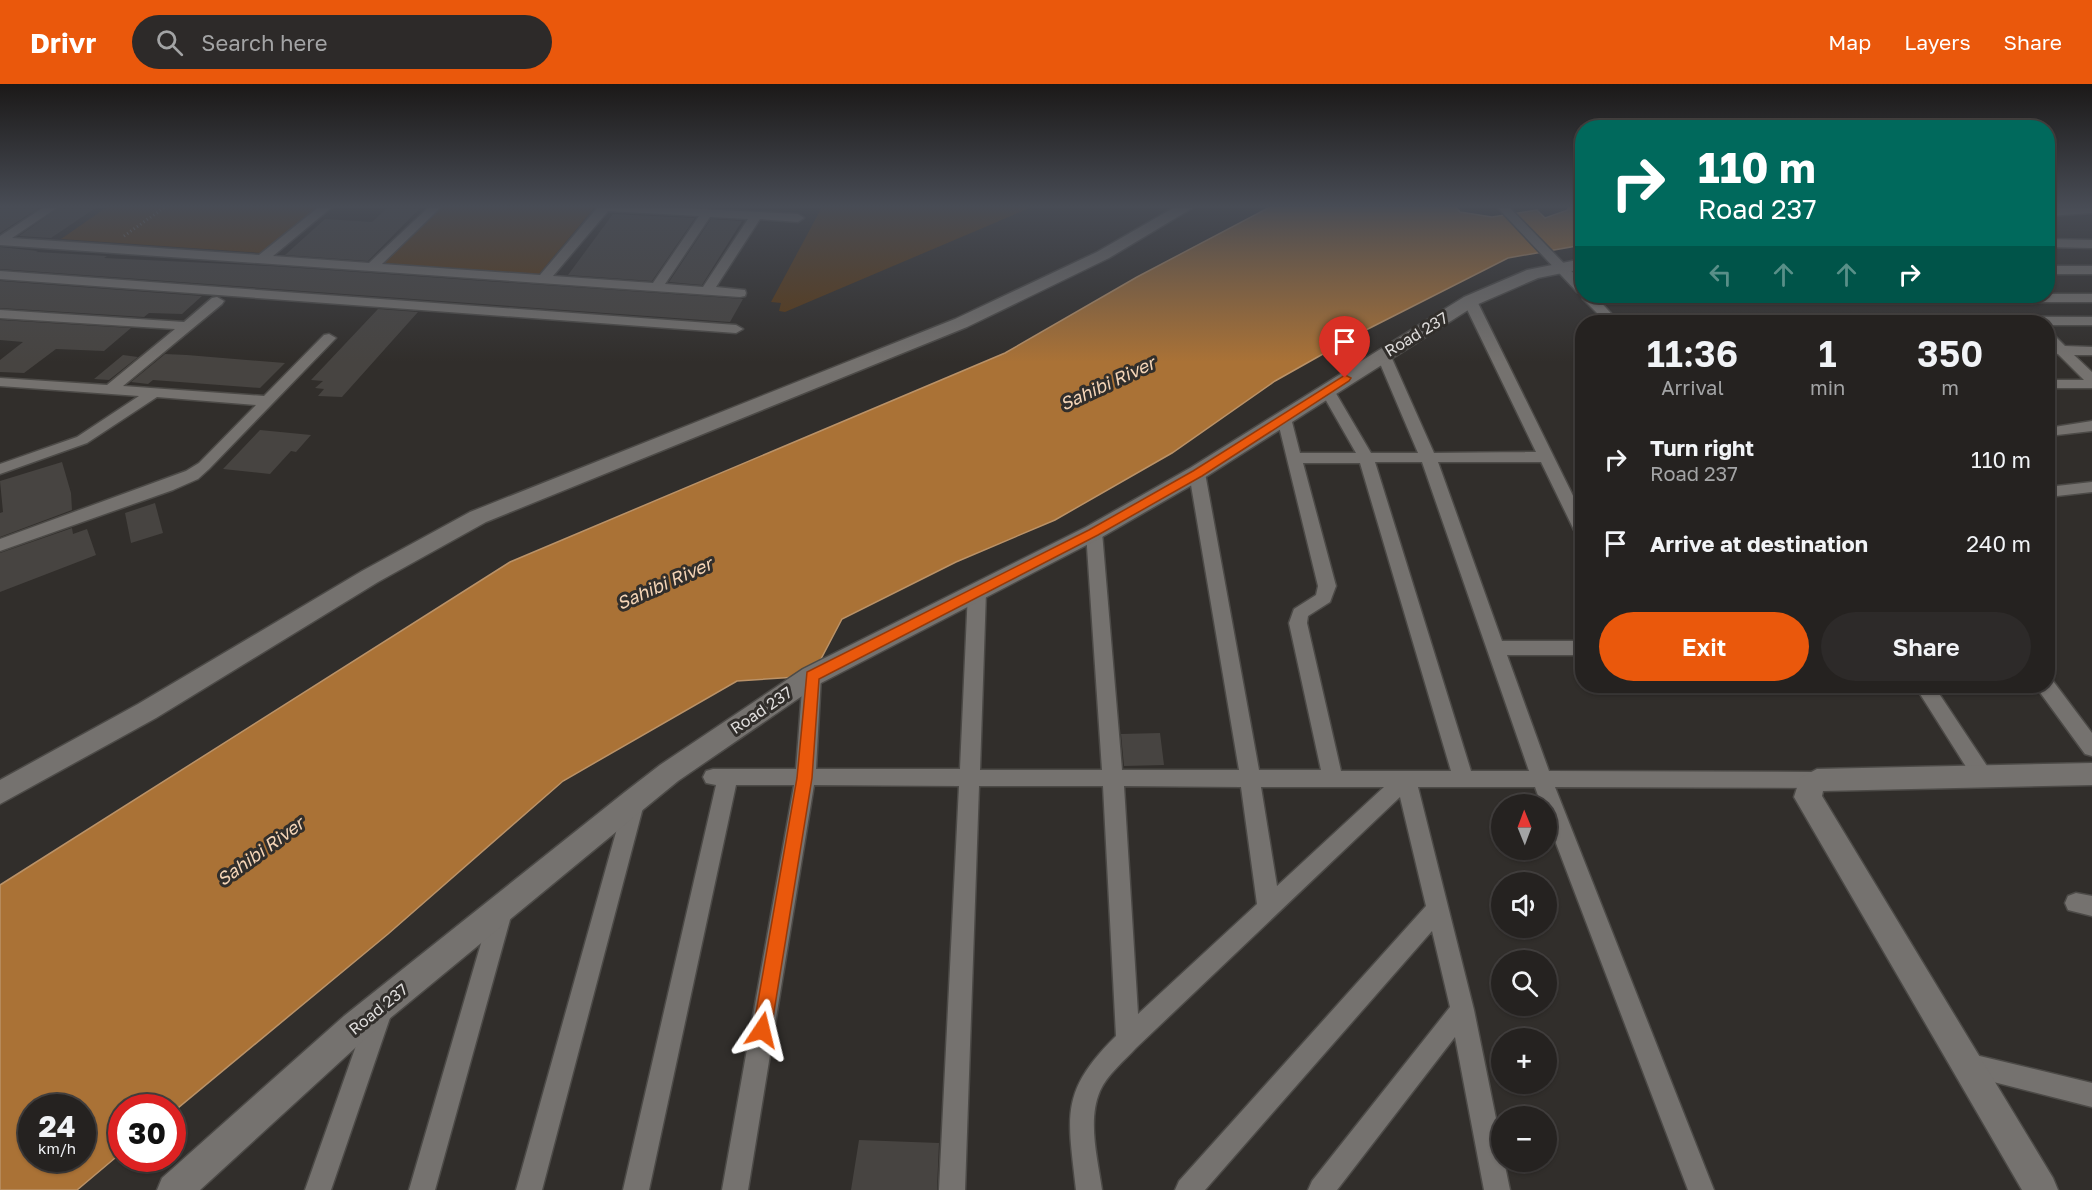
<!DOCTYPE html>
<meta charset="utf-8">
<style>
body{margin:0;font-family:"Golos Text",sans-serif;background:#2d2a29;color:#f1f3f6;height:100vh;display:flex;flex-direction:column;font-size:22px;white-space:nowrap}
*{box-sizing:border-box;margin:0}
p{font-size:20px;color:#a3a4a5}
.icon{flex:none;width:33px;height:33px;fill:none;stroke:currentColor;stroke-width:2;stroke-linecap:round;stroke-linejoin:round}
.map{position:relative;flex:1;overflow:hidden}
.drawer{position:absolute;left:1575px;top:231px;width:480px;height:378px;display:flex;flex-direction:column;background:#252220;border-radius:24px;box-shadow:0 2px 4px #0004,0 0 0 2px #423f3e}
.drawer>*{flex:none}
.banner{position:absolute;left:1575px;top:36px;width:480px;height:183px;border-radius:24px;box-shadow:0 2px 4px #0004,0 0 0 2px #423f3e;background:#00695c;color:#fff;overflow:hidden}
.needle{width:39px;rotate:359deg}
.fabs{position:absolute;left:1491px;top:710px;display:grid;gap:12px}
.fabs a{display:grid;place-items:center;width:66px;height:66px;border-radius:50%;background:#252220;box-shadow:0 2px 4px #0004,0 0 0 2px #423f3e;font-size:30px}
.speed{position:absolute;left:18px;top:1010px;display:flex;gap:12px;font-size:30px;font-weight:700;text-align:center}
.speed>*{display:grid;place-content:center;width:78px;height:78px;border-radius:50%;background:#252220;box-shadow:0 2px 4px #0004,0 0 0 2px #423f3e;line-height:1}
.speed small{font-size:15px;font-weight:400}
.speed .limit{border:9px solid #d22;background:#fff;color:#111}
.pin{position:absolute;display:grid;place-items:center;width:51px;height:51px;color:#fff;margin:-62px -26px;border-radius:50% 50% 50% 0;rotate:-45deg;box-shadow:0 0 6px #0007}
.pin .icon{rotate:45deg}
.me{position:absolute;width:66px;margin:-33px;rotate:10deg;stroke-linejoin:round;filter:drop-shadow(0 0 4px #0008)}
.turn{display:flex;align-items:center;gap:21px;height:126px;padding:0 24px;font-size:27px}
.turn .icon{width:78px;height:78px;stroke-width:2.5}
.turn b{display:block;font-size:42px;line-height:51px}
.lanes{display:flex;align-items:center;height:57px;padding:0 24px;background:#0003;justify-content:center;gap:30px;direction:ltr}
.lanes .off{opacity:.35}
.eta{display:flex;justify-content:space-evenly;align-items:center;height:102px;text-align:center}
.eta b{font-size:36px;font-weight:600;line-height:42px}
.button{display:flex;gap:12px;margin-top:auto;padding:12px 24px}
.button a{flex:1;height:69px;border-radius:36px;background:#ea580c;color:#fff;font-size:24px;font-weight:600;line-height:69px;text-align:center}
.button a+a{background:#2d2a29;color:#f1f3f6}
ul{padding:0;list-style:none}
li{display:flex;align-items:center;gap:18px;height:84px;padding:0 24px}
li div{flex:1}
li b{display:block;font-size:22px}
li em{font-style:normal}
header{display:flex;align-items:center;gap:36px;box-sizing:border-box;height:84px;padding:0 30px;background:#ea580c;color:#fff}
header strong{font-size:28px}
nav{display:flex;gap:33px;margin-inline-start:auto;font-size:21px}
.search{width:420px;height:54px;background:#2d2a29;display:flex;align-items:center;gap:15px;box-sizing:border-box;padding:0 21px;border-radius:33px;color:#a3a4a5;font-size:22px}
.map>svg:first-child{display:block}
.green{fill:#5b3913}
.water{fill:#aa7236;stroke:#ba9268;stroke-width:1.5;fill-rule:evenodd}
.building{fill:#474441}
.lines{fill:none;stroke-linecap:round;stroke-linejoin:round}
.street-casing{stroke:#4c4a47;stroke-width:3}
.secondary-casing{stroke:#4c4a47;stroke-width:3}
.path{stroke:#7f7c7a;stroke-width:3;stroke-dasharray:1 3;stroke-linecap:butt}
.street{fill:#75726f;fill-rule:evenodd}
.secondary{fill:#75726f;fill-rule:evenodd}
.route{fill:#ea580c;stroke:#983908;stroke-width:1.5}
.labels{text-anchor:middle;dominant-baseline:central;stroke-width:6;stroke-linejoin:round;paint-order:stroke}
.street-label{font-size:16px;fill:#dfdddc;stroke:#312e2b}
.water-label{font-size:18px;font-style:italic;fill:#f5d5b7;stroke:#312e2b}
</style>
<header>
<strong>Drivr</strong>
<div class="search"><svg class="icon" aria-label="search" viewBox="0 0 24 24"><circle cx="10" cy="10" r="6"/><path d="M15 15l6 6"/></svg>Search here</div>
<nav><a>Map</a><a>Layers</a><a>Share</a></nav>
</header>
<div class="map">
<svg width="2092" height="1106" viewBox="0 0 2092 1106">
<rect width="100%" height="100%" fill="#312e2b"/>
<path class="green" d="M 107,123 L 319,123 L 262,169 L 61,155 Z
M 443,123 L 595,123 L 539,190 L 383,179 Z
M 822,123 L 1032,123 L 785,228 L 779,227 L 781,219 L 771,218 Z"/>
<path class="water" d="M 1270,123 L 1456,123 L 1460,128 L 1492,133 L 1537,126 L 1545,134 L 1568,126 L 1568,123 L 1582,123 L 1582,161 L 1508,174 L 1362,248 L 1275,297 L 1172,369 L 1055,436 L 956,478 L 842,535 L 812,592 L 737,597 L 563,697 L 388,850 L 173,1028 L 172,1023 L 122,1023 L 121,1069 L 77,1106 L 0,1106 L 0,801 L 510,478 L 1005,269 L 1137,193 ZM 32,1023 L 82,1023 L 82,1074 L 32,1074 Z"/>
<path class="building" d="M 0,123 L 40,123 L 0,149 Z
M 60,123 L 97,123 L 51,154 L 19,152 Z
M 388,123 L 421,123 L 368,177 L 285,171 L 325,135 L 372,138 Z
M 613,130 L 695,134 L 652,197 L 568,191 Z
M 711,135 L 742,137 L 702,201 L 669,198 Z
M 0,163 L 38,167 L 36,168 L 107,172 L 104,174 L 271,182 L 743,215 L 730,238 L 0,185 Z
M 0,197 L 202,212 L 182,230 L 149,229 L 144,233 L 0,224 Z
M 378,225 L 418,228 L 342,313 L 318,312 L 324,305 L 315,304 L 323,297 L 311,296 Z
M 0,236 L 131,244 L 104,267 L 56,265 L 24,289 L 0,288 L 0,276 L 23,258 L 0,256 Z
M 165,270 L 187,271 L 285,279 L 260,304 L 153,296 L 148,300 L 131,298 Z
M 123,271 L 138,273 L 109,296 L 94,295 Z
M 260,346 L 311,351 L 296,368 L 291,367 L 270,390 L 223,385 Z
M 62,378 L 71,409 L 72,426 L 0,453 L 0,429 L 3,428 L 0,397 Z
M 155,419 L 163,449 L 131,459 L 125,429 Z
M 72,444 L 73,450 L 87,445 L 96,471 L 0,508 L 0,469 Z
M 1160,649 L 1164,681 L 1124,682 L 1121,650 Z
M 859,1056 L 939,1059 L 937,1106 L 851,1106 Z"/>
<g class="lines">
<g class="street-casing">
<path id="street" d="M 44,123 L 58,123 L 12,154 L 259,171 L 319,123 L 332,123 L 273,172 L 369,179 L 429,123 L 441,123 L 382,180 L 540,191 L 598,123 L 662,123 L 798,130 L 804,134 L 798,138 L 760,135 L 716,203 L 745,206 L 746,209 L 745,212 L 740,213 L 0,161 L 0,152 ZM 608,127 L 699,132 L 653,199 L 553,192 ZM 710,133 L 748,135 L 703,203 L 665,200 Z
M 1497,123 L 1509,123 L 1582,198 L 1582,209 L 1577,208 Z
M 2048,155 L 2092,156 L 2092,164 L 2048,163 Z
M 2048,182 L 2092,182 L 2092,190 L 2048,190 Z
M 0,187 L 736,241 L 743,245 L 736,249 L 0,195 Z
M 2048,210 L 2092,210 L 2092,218 L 1765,218 L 1758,214 L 1760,212 Z
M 1582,211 L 1595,212 L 1619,238 L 1606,238 L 1583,215 Z
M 217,213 L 224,217 L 222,220 L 123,302 L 264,312 L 324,251 L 329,250 L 336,254 L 209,385 L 198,395 L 173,406 L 0,467 L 0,455 L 186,387 L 199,379 L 256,321 L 157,313 L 87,359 L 0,390 L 0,380 L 77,353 L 139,312 L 0,302 L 0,294 L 107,301 L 175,245 L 0,234 L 0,226 L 184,238 L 212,214 Z
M 1470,213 L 1477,217 L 1582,430 L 1582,451 L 1576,450 L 1574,446 L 1541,378 L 1438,378 L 1502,557 L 1582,557 L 1582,571 L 1507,571 L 1549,687 L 1817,688 L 1824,690 L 1827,696 L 1824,702 L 1817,704 L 1555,703 L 1714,1106 L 1688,1106 L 1546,733 L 1546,720 L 1541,720 L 1535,703 L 1418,703 L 1474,926 L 1502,1064 L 1502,1077 L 1504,1077 L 1510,1106 L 1484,1106 L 1455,953 L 1337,1106 L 1308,1106 L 1312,1097 L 1450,923 L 1432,847 L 1205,1106 L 1175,1106 L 1179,1097 L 1426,822 L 1400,713 L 1136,964 C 1124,977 1107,991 1100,1007 C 1087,1037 1098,1076 1102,1106 L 1076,1106 C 1068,1032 1059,1008 1116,952 L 1103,702 L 979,702 L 965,1106 L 939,1106 L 959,702 L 814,701 L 748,1106 L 722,1106 L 794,701 L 736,701 L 649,1106 L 623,1106 L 716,701 L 706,699 L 703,693 L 706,687 L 713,685 L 796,685 L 803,592 L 805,587 L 812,585 L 819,587 L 821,592 L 816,685 L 960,685 L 968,507 L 971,503 L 983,503 L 986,507 L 980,686 L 1102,686 L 1086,448 L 1088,444 L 1100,444 L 1102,448 L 1122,686 L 1239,686 L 1189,389 L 1197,384 L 1205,389 L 1259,686 L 1321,686 L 1289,539 L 1294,525 L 1316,511 L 1318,502 L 1277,334 L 1284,330 L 1291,334 L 1300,369 L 1356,369 L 1320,306 L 1327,302 L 1334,306 L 1371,369 L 1418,369 L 1376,270 L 1383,266 L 1390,270 L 1434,369 L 1536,368 L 1463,217 ZM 1375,378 L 1422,378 L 1529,687 L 1471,687 ZM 1303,379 L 1360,379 L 1451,687 L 1341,687 L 1307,539 L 1308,532 L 1330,518 L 1336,502 ZM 1124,702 L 1241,703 L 1257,820 L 1138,930 ZM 1261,703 L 1384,703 L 1277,802 Z
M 1783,232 L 2092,233 L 2092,241 L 2048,241 L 2048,238 L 1778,238 L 1776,236 L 1778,233 Z
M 2048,249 L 2053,250 L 2065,262 L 2092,263 L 2092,271 L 2074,271 L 2092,288 L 2092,304 L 2048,304 L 2048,296 L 2084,296 L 2058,270 L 2050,269 Z
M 2092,337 L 2092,347 L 2048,352 L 2048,344 Z
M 2092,398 L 2092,408 L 2048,413 L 2048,403 Z
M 2048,595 L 2053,597 L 2092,649 L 2092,672 L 2085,670 L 2039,607 L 2037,602 L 2048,602 Z
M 1915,602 L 1934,602 L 1989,685 L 1992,691 L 1989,697 L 1982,699 L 1975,697 Z
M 635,708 L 642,710 L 645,716 L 542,1106 L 516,1106 L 625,716 L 628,710 Z
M 2076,809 L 2092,812 L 2092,832 L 2068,826 L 2065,819 L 2068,812 Z
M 502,815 L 510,818 L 513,825 L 435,1106 L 409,1106 L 491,825 L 494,818 Z
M 381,914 L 389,917 L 393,925 L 331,1106 L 305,1106 L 369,925 L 373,917 Z
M 1967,969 L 2092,999 L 2092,1023 L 1958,989 L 1955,981 L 1958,973 Z"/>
</g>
<g class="secondary-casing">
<path id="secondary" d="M 1175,123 L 1194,123 L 1109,174 L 967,243 L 486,438 L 378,498 L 156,634 L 0,720 L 0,696 L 138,620 L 362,487 L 470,428 L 955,235 L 1097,168 Z
M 2048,123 L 2092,123 L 2092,129 L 2048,132 Z
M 1582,175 L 1582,185 L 1538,194 L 1476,221 L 1204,394 L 1102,453 L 821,599 L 678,697 L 645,724 L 366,954 L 200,1106 L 157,1106 L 162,1094 L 344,932 L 625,708 L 660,681 L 803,585 L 1086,443 L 1190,384 L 1464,213 L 1527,186 Z
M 2092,679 L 2092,701 L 1823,707 L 1822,712 L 2053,1094 L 2058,1106 L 2022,1106 L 1794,713 L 1800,694 L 1817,685 Z"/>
</g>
<path class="path" d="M 124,152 L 165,123"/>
<use href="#street" class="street"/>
<use href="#secondary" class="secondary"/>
</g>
<linearGradient id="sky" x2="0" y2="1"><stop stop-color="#1b1918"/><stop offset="0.44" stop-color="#484c55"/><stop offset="1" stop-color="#484c55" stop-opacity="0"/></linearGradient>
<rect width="2092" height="278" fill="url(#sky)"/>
<path class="route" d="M 1345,291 L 1351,294 L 1349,297 L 1202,392 L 1098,451 L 819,595 L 812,694 L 771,946 L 769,952 L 762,954 L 756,952 L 753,946 L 797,694 L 807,588 L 1089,446 L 1193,387 Z"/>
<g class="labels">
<g class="street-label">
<text transform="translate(1416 250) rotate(-31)">Road 237</text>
<text transform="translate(761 626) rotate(-34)">Road 237</text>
<text transform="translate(378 925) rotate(-39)">Road 237</text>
</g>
<g class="water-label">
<text transform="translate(1107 299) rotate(-25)">Sahibi River</text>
<text transform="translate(664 499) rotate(-24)">Sahibi River</text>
<text transform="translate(260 767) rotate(-36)">Sahibi River</text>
</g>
</g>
</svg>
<div class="fabs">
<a><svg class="needle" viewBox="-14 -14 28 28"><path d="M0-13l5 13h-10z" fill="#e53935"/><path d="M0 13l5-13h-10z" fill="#a3a4a5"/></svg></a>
<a><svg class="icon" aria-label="sound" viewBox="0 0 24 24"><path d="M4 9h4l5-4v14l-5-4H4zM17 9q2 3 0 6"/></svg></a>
<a><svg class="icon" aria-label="search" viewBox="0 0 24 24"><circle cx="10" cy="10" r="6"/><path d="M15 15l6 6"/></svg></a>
<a>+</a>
<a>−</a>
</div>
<div class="speed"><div>24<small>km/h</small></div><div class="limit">30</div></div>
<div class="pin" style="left:1345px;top:294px;background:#d93025"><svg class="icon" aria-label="arrive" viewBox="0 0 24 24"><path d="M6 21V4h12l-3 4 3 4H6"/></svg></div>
<svg class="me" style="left:762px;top:946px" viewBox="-20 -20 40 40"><path d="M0-17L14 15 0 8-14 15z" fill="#ea580c" stroke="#fff" stroke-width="4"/></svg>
<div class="banner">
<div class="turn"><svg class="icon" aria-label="right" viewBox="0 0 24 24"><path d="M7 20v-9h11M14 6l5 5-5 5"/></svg><div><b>110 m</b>Road 237</div></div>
<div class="lanes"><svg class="icon off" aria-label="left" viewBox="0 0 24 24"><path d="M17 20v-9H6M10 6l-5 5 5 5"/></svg><svg class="icon off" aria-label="ahead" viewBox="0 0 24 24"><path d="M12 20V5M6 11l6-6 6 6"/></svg><svg class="icon off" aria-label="ahead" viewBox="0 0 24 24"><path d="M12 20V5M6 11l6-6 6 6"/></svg><svg class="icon" aria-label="right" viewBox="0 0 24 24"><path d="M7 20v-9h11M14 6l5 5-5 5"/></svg></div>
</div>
<section class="drawer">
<div class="eta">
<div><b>11:36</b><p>Arrival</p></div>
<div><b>1</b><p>min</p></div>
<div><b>350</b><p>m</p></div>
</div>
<ul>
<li><svg class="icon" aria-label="right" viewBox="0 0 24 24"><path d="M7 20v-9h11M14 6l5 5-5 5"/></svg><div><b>Turn right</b><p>Road 237</p></div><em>110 m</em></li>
<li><svg class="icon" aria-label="arrive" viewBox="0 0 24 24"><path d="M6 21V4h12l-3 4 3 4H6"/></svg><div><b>Arrive at destination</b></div><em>240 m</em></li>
</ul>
<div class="button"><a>Exit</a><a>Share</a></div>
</section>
</div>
